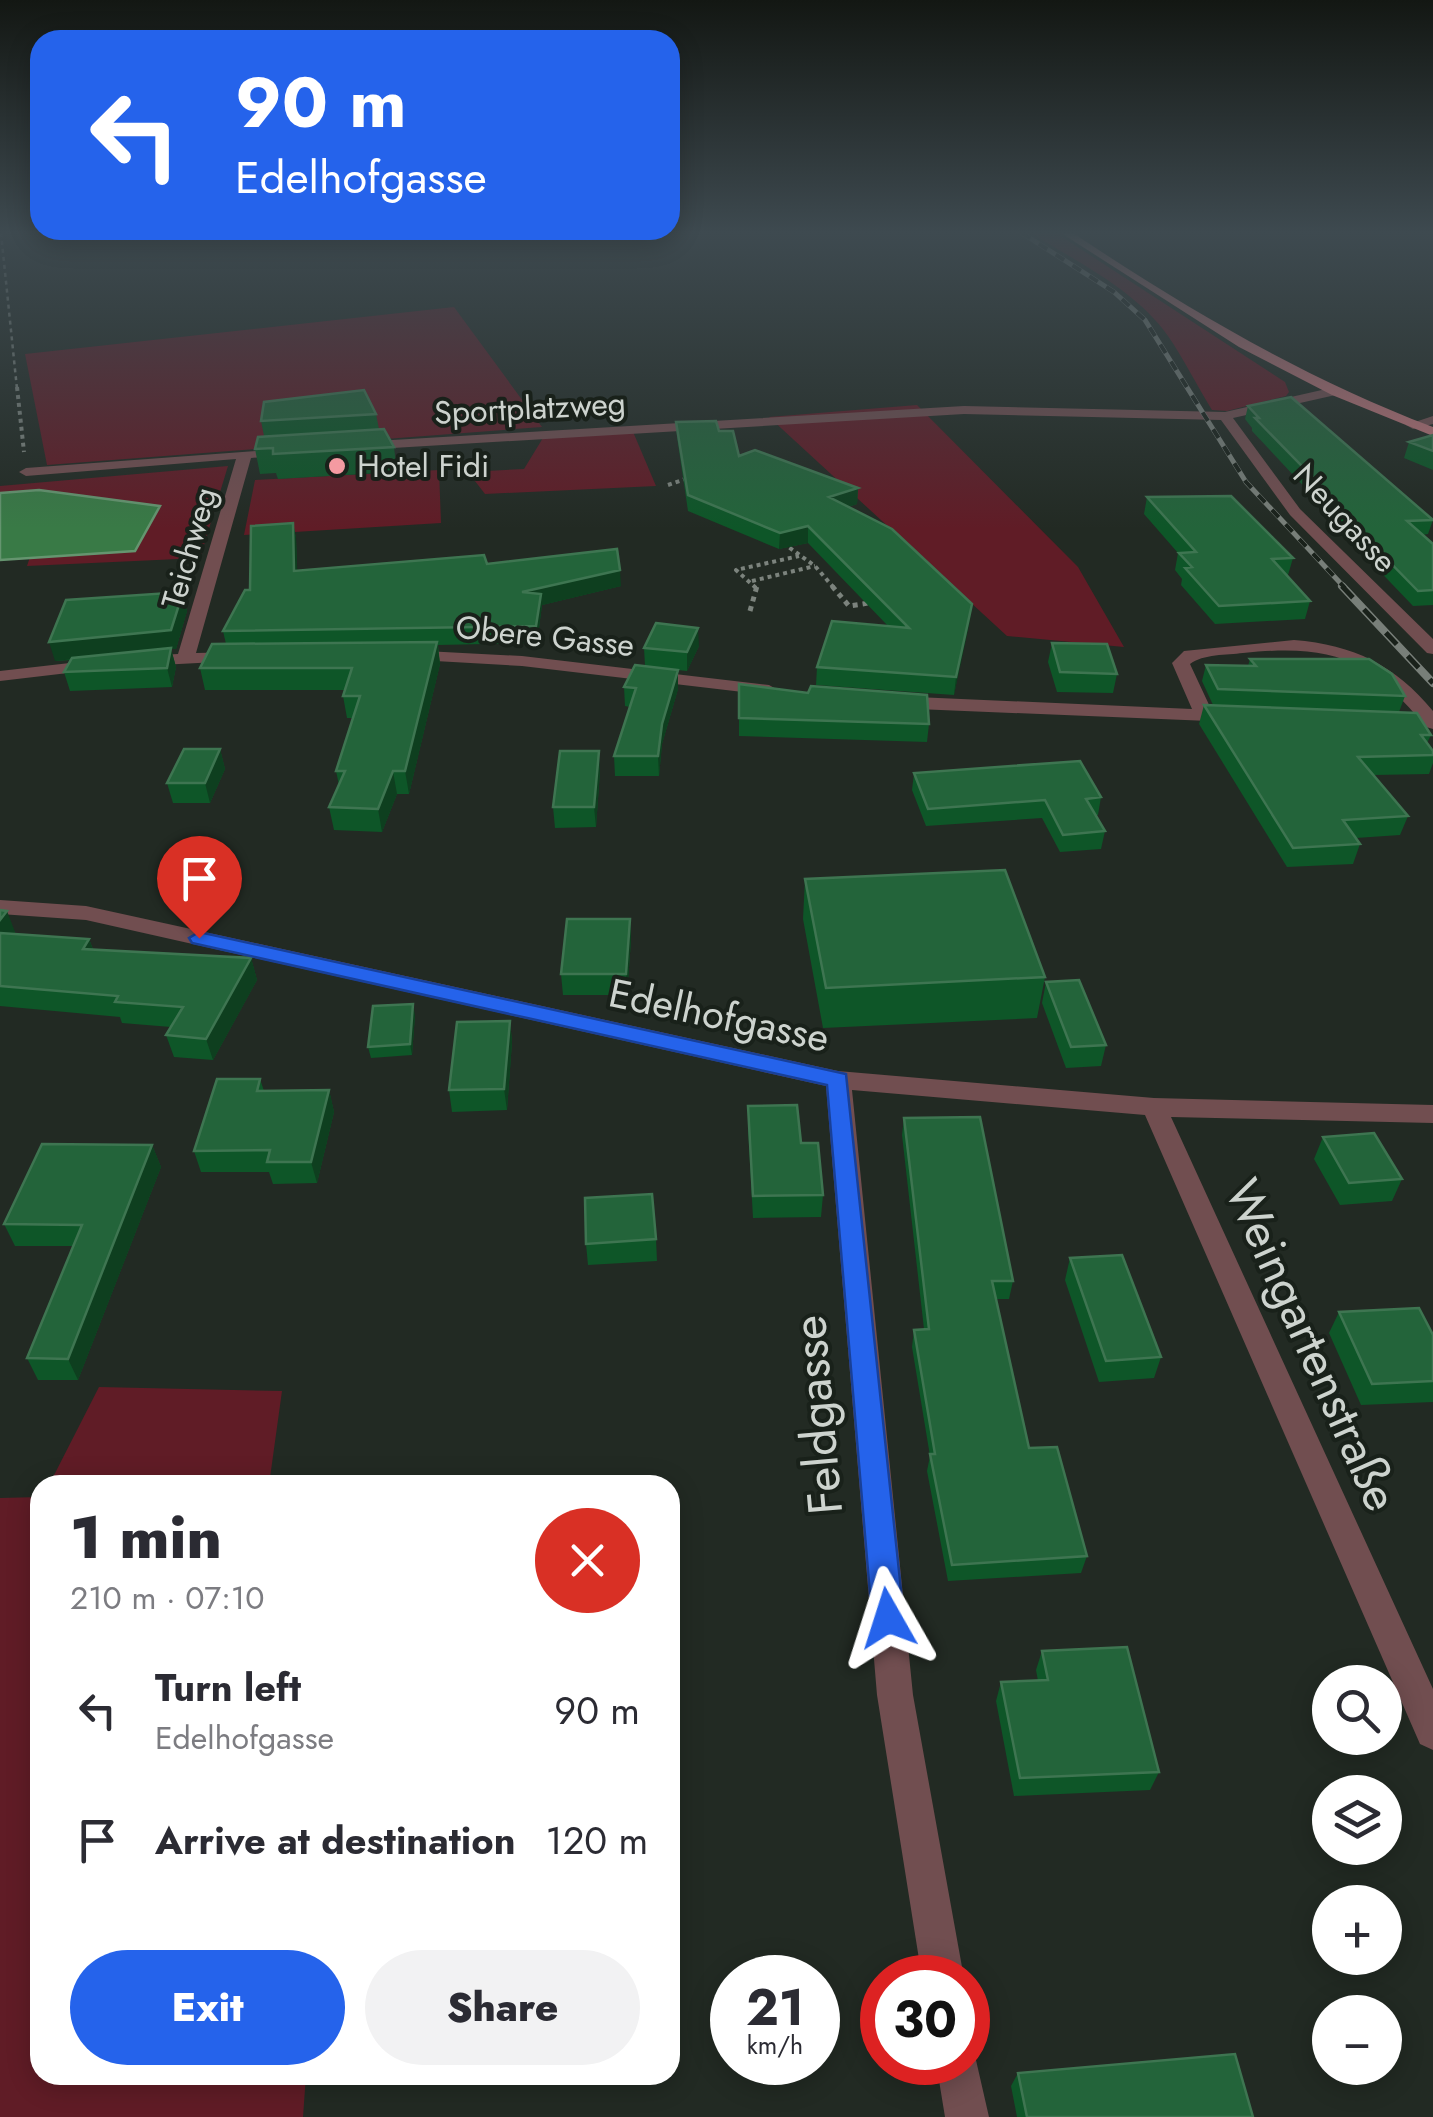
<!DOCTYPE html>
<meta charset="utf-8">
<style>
body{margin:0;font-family:Jost,sans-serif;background:#f2f2f3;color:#2b2b33;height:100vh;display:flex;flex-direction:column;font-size:38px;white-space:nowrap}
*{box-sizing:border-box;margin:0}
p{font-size:32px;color:#7c7c81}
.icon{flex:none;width:55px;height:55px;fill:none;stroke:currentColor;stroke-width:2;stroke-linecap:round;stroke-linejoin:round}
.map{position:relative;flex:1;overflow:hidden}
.sheet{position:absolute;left:30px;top:1475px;width:650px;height:610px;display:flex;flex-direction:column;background:#fff;border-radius:30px;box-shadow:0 5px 25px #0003}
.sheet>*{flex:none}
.top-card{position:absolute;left:30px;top:30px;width:650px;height:210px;border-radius:30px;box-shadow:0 5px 25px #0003;background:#2563eb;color:#fff;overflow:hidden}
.fabs{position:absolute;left:1312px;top:1665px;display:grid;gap:20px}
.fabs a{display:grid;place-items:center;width:90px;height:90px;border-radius:50%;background:#fff;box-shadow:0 5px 25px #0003;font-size:50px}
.speed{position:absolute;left:710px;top:1955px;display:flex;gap:20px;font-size:50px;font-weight:700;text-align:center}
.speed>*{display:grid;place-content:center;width:130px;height:130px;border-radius:50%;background:#fff;box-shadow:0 5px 25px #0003;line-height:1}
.speed small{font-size:25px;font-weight:400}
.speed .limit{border:15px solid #d22;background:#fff;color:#111}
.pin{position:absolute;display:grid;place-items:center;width:85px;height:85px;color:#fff;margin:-102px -42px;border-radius:50% 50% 50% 0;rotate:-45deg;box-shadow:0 0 10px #0007}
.pin .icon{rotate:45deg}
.me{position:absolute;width:110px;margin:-55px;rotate:354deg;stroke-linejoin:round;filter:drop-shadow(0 0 8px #0008)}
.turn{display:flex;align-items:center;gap:35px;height:210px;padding:0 40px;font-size:45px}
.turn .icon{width:130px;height:130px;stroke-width:2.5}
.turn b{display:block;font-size:70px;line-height:85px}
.round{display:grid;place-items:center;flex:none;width:105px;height:105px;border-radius:52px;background:#f2f2f3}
.headline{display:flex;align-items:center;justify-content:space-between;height:170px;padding:0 40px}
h1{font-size:60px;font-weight:800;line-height:75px}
.primary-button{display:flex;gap:20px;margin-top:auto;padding:20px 40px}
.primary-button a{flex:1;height:115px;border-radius:60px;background:#2563eb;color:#fff;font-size:40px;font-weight:800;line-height:115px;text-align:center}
.primary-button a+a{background:#f2f2f3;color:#2b2b33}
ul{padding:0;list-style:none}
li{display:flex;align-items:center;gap:30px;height:130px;padding:0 40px}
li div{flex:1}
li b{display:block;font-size:38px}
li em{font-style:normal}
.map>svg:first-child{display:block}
.green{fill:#601c26}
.water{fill:#397a46;stroke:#65956f;stroke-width:2.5}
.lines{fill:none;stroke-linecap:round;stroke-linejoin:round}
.path-far2{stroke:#7c837d;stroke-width:2.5;stroke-dasharray:4 4;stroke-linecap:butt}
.path-far1{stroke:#7c837d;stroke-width:4;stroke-dasharray:4 4;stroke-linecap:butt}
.path{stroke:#7c837d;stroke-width:5;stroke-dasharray:5 5;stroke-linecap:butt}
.street{fill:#714e50;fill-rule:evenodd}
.primary{fill:#b87277;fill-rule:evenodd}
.rail-far1-casing{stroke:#787f79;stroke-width:5}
.rail-casing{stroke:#787f79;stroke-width:8}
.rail-far1{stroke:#19211a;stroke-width:4;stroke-dasharray:10;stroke-linecap:butt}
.rail{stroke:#19211a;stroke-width:5;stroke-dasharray:16;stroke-linecap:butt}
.wall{fill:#0e5628}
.shaded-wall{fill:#0e3f1f}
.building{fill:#23643a;stroke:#3e7551;stroke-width:2.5}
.route{fill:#2563eb;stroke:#184099;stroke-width:2.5}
.poi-dot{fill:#f49aa1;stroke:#19211a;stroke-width:4}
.labels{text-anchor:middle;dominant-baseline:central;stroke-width:8;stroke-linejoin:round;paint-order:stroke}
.far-street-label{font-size:32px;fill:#cdd3ce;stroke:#19211a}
.far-poi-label{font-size:32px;fill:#cdd3ce;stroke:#19211a;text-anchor:start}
.street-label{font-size:40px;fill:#cdd3ce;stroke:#19211a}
.near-street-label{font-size:48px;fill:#cdd3ce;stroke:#19211a}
</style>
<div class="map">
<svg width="1433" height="2117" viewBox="0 0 1433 2117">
<rect width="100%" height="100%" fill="#222a23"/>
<path class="green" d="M 1031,233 L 1056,233 L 1285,382 L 1289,392 L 1286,396 L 1227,411 L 1212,410 C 1197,386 1184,359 1168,336 C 1136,290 1077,262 1031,233 Z
M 454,307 L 542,427 L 47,465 L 25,354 Z
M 917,405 L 1078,567 L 1124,647 L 1007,636 L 769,417 Z
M 631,427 L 656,486 L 485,494 L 468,472 L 524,469 L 546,433 Z
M 228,466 L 200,558 L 27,566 L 30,557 L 135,551 L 160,507 L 39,490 L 0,493 L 0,486 Z
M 439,470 L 441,523 L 244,535 L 255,480 Z
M 99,1387 L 282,1391 L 269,1485 L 49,1485 Z
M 40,1497 L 40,2075 L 306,2075 L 303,2117 L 0,2117 L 0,1498 Z"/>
<path class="water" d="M 39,490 L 160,506 L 135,551 L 0,560 L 0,493 Z"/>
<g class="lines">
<path class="path-far2" d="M 1,233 L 17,389"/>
<path class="path-far1" d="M 17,387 L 24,452
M 668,485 L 688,478
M 783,543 L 815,566 L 834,588
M 752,581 L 815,566
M 756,588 L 736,570 L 799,556"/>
<path class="path" d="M 832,586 L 849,606 L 875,602
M 750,611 L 757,586"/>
<path class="street" d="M 1335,387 L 1341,391 L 1340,394 L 1233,418 L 1300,509 L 1433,639 L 1433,654 L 1427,653 L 1290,515 L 1221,420 L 964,414 L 359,450 L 352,446 L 359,442 L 964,406 L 1225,412 Z
M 1433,416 L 1433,424 L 1413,429 L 1406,425 Z
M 295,448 L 295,454 L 290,455 L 251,458 L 196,653 L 242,652 L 242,660 L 236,661 L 141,666 L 132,661 L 141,656 L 178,654 L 236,459 L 26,476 L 19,472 L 26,468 Z
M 1294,640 C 1354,645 1395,665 1433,711 L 1433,729 L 1426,727 C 1369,658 1333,644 1243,653 C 1227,655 1203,654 1190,664 L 1211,709 L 1240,712 L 1240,720 L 1233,722 L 893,708 L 884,702 L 893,696 L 1192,709 L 1172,663 L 1184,651 Z
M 406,650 L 522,656 L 769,685 L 778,690 L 769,695 L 522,666 L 400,659 L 397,655 Z
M 96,660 L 102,661 L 102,669 L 0,681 L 0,671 Z
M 0,900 L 86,906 L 838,1071 L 1154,1098 L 1433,1105 L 1433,1123 L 1171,1117 L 1433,1689 L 1433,1750 L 1420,1744 L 1145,1115 L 852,1090 L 913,1695 L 964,1978 L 922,1978 L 877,1695 L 826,1086 L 86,920 L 0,914 Z
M 968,2044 L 973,2047 L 989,2117 L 945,2117 L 936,2062 L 968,2062 Z"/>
<path class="primary" d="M 1061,233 L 1073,233 C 1187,309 1304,378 1433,427 L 1433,436 L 1332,395 L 1239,347 Z"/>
<g class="rail-far1-casing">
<path id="rail-far1" d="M 1022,233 L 1114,292 L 1145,320 L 1246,482 L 1345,588"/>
</g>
<g class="rail-casing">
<path id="rail" d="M 1342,586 L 1433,683"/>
</g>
<use href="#rail-far1" class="rail-far1"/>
<use href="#rail" class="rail"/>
</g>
<path class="wall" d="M 1248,406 L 1433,520 L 1428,534 L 1422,535 L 1433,544 L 1433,605 L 1413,606 L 1324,513 L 1325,509 L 1252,431 L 1252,428 L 1245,419 Z
M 376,414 L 379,429 L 394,447 L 397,472 L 278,479 L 276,473 L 260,474 L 255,449 L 264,436 L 261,421 Z
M 676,422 L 719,431 L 739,456 L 858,488 L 857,504 L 848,507 L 972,604 L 954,695 L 816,685 L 817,667 L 888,626 L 808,543 L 779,549 L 688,511 L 677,437 Z
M 1433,435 L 1433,470 L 1404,458 L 1409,442 Z
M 1147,497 L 1293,558 L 1288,575 L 1287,575 L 1310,601 L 1305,619 L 1215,624 L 1181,585 L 1182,579 L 1175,570 L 1178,553 L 1144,514 Z
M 293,523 L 296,538 L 297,571 L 487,564 L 621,586 L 542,605 L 537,643 L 438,645 L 440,664 L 409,794 L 397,794 L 382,832 L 334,830 L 329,807 L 339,785 L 336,771 L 353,718 L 347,718 L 343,696 L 345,690 L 205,690 L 200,668 L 226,644 L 223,631 Z
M 183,592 L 187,611 L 176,649 L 171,649 L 176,667 L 172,687 L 70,691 L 64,672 L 71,660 L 55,661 Z
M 1052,643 L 1117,674 L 1113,693 L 1057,692 L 1048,662 Z
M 699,646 L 687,671 L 678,670 L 678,689 L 662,744 L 659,776 L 615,776 L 614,756 L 630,707 L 625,706 L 624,687 L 645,666 L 644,648 Z
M 1250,659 L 1405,696 L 1399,712 L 1431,735 L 1427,743 L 1433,751 L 1433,763 L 1429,774 L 1374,775 L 1408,816 L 1400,835 L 1356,838 L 1360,844 L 1353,864 L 1287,867 L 1199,724 L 1204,705 L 1213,705 L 1202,681 L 1206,665 L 1248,666 Z
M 739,684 L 808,693 L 929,724 L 927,742 L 739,736 Z
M 220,749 L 225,769 L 210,803 L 173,803 L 167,783 Z
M 600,771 L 596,827 L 555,828 L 553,807 Z
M 914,773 L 1101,797 L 1098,815 L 1095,815 L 1105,831 L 1101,849 L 1060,852 L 1042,818 L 926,826 L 912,790 Z
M 805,879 L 1045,977 L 1037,1018 L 823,1028 L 803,919 Z
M 0,910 L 15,932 L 13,934 L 89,939 L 93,949 L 251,958 L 257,980 L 213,1060 L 174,1057 L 166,1035 L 171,1027 L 122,1023 L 120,1017 L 0,1006 Z
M 630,919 L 631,940 L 627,995 L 563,995 L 561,974 Z
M 1046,982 L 1106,1045 L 1101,1066 L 1066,1068 L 1042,1003 Z
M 415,1015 L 412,1055 L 371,1058 L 368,1047 Z
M 510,1021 L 512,1042 L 507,1110 L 452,1112 L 449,1090 Z
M 260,1079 L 264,1091 L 329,1090 L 334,1112 L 317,1183 L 273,1184 L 269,1172 L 201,1172 L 194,1151 Z
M 748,1106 L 801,1143 L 823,1195 L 821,1217 L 753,1218 L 748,1127 Z
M 904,1118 L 1013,1281 L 1009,1299 L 996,1299 L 1029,1448 L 1087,1556 L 1081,1573 L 948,1581 L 927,1471 L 930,1456 L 912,1347 L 914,1330 L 924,1329 L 902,1135 Z
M 1323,1137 L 1402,1179 L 1392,1201 L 1340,1205 L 1314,1159 Z
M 152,1145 L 161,1167 L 78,1380 L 38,1380 L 27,1358 L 73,1246 L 15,1246 L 4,1224 Z
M 656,1239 L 657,1261 L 588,1265 L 586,1244 Z
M 1070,1258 L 1161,1357 L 1154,1378 L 1099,1382 L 1065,1280 Z
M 1339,1312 L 1433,1335 L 1433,1402 L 1361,1405 L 1329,1333 Z
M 1042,1651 L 1159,1772 L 1150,1790 L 1014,1796 L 996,1701 L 1001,1682 L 1038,1681 L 1036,1670 Z
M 1018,2073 L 1253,2117 L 1017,2117 L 1011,2086 Z"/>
<path class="shaded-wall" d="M 858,488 L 857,504 L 828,513 L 829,497 Z
M 293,523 L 296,538 L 298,587 L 294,571 Z
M 808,526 L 808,543 L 779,549 L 780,533 Z
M 620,570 L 621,586 L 542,605 L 537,643 L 536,626 L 522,592 Z
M 183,592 L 187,611 L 176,649 L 171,649 L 176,667 L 172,687 L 167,668 L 171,649 L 55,661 L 49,642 Z
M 972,604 L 970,621 L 954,695 L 956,677 Z
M 698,628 L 699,646 L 687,671 L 687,652 Z
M 437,642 L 440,664 L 409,794 L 405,771 Z
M 678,670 L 678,689 L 662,744 L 659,776 L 658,756 L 662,724 Z
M 220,749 L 225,769 L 210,803 L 205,783 Z
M 599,751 L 600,771 L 596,827 L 594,807 Z
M 393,771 L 397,794 L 382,832 L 378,809 Z
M 7,911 L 15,932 L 0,954 L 0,920 Z
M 630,919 L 631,940 L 627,995 L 626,974 Z
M 89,939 L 97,961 L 83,949 Z
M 251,958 L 257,980 L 213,1060 L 206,1039 Z
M 413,1004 L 415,1015 L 412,1055 L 410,1044 Z
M 510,1021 L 512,1042 L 507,1110 L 504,1089 Z
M 329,1090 L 334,1112 L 317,1183 L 311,1162 Z
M 152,1145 L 161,1167 L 78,1380 L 68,1359 Z"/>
<path class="building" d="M 364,390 L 376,414 L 261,421 L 264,402 Z
M 1291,397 L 1433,520 L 1407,521 L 1433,544 L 1433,590 L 1418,591 L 1328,499 L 1333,498 L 1255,418 L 1259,418 L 1248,406 Z
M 716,421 L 719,431 L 733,431 L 739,456 L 755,450 L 858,488 L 829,497 L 892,529 L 972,604 L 956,677 L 817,667 L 832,621 L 909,628 L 808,526 L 780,533 L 688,495 L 676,422 Z
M 384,429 L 394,447 L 273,454 L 273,448 L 255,449 L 258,437 Z
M 1433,435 L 1433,451 L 1409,442 Z
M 1231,496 L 1293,558 L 1272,559 L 1310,601 L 1219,606 L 1185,568 L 1192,567 L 1179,553 L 1196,552 L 1147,497 Z
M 293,523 L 294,571 L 484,555 L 487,564 L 617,549 L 620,570 L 522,592 L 541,594 L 536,626 L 223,631 L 245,590 L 250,590 L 251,526 Z
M 183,592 L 171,630 L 49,642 L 66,600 Z
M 656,623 L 698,628 L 687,652 L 644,648 Z
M 437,642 L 405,771 L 393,771 L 378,809 L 329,807 L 345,771 L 336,771 L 360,696 L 343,696 L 352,668 L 200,668 L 212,644 Z
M 1052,643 L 1107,644 L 1117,674 L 1060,672 Z
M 171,648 L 167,668 L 64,672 L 72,658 Z
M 1250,659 L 1369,659 L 1392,674 L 1405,696 L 1218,689 L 1206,665 L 1256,666 Z
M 635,665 L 678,670 L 662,724 L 658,756 L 614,756 L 636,688 L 624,687 Z
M 739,684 L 808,693 L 811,686 L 927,695 L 929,724 L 739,718 Z
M 1204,705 L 1417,713 L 1431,735 L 1421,735 L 1433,751 L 1433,755 L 1358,757 L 1408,816 L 1343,820 L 1360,844 L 1293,848 Z
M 184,749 L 220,749 L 205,783 L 167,783 Z
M 560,751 L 599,751 L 594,807 L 553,807 Z
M 1080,761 L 1101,797 L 1086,799 L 1105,831 L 1063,835 L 1045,800 L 928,809 L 914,773 Z
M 1005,870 L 1045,977 L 826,988 L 805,879 Z
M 0,910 L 7,911 L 0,920 Z
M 567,919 L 630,919 L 626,974 L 561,974 Z
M 0,933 L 89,939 L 83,949 L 251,958 L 206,1039 L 166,1035 L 183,1007 L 115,1002 L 118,996 L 0,986 Z
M 1079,980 L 1106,1045 L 1071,1047 L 1046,982 Z
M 413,1004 L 410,1044 L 368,1047 L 373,1006 Z
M 510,1021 L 504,1089 L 449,1090 L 457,1022 Z
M 217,1079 L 260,1079 L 257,1091 L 329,1090 L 311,1162 L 267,1162 L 270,1150 L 194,1151 Z
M 797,1105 L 801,1143 L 818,1143 L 823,1195 L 753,1196 L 748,1106 Z
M 980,1117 L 1013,1281 L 992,1281 L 1029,1448 L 1057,1447 L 1087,1556 L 952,1565 L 930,1454 L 935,1454 L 914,1330 L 929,1329 L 904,1118 Z
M 1374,1133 L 1402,1179 L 1349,1183 L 1323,1137 Z
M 42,1144 L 152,1145 L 68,1359 L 27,1358 L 82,1225 L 4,1224 Z
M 652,1194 L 656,1239 L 586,1244 L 585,1198 Z
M 1122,1255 L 1161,1357 L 1106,1361 L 1070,1258 Z
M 1419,1308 L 1433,1335 L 1433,1381 L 1372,1384 L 1339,1312 Z
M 1127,1647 L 1159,1772 L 1020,1778 L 1001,1682 L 1048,1680 L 1042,1651 Z
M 1235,2054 L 1253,2117 L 1027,2117 L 1018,2073 Z"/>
<linearGradient id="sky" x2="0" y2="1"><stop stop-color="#131713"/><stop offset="0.44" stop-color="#3e4a50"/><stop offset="1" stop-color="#3e4a50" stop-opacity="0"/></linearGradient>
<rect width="1433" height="529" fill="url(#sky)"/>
<path class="route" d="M 199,932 L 846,1074 L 904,1618 L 900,1629 L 888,1633 L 877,1629 L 872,1618 L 827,1085 L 192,943 L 189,938 Z"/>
<circle class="poi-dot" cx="337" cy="466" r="10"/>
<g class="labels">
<g class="far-street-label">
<text transform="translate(530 408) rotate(-3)">Sportplatzweg</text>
<text transform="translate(1345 518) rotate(47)">Neugasse</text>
<text transform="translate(189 548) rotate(-74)">Teichweg</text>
<text transform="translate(545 636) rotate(6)">Obere Gasse</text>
</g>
<g class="far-poi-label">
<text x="357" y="466">Hotel Fidi</text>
</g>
<g class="street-label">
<text transform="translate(719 1015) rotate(12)">Edelhofgasse</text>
</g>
<g class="near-street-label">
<text transform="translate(1312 1345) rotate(66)">Weingartenstraße</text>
<text transform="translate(817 1415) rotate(-95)">Feldgasse</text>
</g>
</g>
</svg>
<div class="fabs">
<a><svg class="icon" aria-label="search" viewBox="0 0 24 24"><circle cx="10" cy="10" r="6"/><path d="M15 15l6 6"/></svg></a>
<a><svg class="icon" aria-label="layers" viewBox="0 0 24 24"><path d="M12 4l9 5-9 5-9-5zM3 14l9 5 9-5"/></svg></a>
<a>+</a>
<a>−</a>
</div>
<div class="speed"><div>21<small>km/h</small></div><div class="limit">30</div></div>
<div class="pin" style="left:199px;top:938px;background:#d93025"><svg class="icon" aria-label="arrive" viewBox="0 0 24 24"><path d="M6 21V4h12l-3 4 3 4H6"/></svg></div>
<svg class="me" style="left:888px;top:1618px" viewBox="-20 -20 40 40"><path d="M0-17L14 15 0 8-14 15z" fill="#2563eb" stroke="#fff" stroke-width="4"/></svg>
<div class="top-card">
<div class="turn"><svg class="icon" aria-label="left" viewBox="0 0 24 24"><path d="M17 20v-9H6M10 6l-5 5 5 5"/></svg><div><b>90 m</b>Edelhofgasse</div></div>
</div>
<section class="sheet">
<div class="headline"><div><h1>1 min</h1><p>210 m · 07:10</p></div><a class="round" style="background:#d93025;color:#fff"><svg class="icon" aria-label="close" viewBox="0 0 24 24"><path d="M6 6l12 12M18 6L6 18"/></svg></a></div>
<ul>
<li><svg class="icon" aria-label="left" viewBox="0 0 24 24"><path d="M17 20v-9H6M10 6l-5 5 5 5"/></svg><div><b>Turn left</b><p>Edelhofgasse</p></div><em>90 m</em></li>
<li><svg class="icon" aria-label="arrive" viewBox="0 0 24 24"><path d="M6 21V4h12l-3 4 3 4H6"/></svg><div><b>Arrive at destination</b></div><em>120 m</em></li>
</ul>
<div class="primary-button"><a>Exit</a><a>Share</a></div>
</section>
</div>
